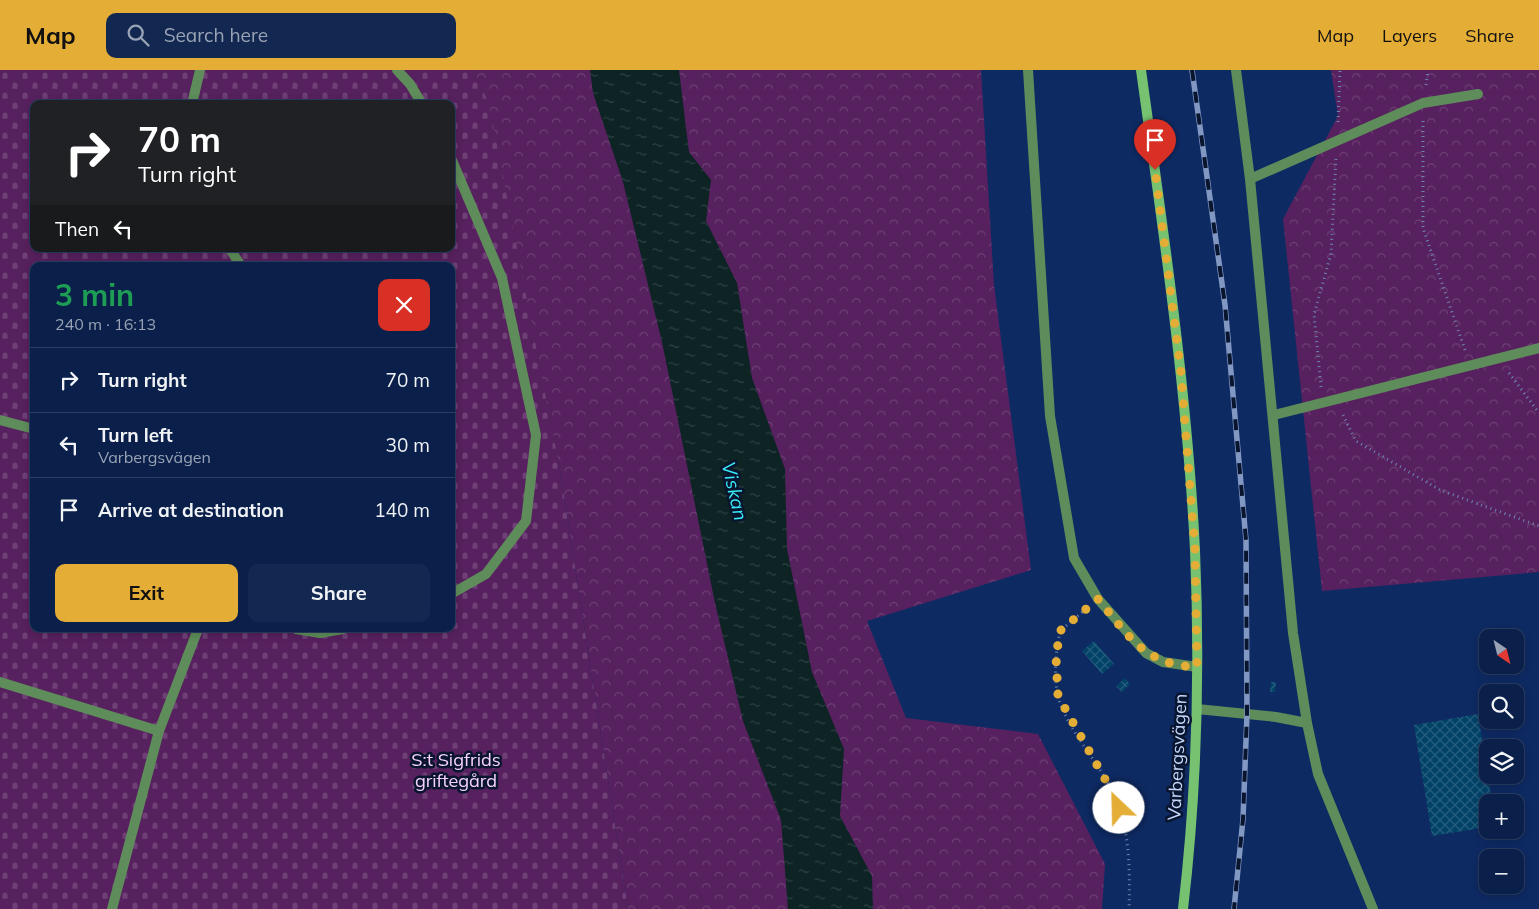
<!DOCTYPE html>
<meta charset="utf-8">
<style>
body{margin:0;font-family:Mulish,sans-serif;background:#132851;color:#f1f3f6;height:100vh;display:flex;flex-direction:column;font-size:19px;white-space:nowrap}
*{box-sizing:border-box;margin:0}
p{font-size:16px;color:#99a3b5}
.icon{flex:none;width:28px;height:28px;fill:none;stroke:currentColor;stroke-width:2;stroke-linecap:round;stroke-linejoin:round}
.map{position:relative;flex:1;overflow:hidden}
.panel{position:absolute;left:30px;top:192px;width:425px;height:370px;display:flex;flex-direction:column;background:#0a204a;border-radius:10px;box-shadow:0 2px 8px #0003,0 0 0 1px #2a3e62}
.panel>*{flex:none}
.banner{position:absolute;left:30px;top:30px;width:425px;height:152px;border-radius:10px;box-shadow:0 2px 8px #0003,0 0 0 1px #2a3e62;background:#202124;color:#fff;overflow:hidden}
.needle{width:32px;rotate:145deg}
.controls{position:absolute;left:1479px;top:559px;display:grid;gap:10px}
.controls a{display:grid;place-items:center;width:45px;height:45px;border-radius:10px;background:#0a204a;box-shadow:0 2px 8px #0003,0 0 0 1px #2a3e62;font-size:25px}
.pin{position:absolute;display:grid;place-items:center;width:42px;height:42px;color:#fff;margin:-51px -21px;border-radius:50% 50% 50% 0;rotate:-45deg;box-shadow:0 0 5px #0007}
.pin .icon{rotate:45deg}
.me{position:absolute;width:55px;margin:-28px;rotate:336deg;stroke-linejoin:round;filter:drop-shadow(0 0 4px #0008)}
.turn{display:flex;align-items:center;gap:18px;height:105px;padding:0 25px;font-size:22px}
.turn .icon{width:65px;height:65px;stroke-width:2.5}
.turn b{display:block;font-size:35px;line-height:42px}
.then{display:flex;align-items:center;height:48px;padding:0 25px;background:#0003;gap:10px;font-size:19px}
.round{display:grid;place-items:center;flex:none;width:52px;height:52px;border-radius:10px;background:#132851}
.head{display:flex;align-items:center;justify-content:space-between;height:85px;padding:0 25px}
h1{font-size:30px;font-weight:700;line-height:38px;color:#1e9e55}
.cta{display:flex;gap:10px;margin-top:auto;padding:10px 25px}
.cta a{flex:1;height:58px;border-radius:10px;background:#e4ad35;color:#111;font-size:20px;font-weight:700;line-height:58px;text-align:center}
.cta a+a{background:#132851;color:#f1f3f6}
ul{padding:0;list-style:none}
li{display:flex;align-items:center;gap:15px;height:65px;padding:0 25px;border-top:1px solid #2a3e62}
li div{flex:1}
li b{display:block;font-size:19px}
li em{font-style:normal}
header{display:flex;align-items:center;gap:30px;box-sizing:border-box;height:70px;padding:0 25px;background:#e4ad35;color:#111}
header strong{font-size:24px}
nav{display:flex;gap:28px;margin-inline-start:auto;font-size:18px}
.search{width:350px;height:45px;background:#132851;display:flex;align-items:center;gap:12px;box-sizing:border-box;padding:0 18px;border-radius:10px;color:#99a3b5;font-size:19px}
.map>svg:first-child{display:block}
.forest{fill:url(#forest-crowns)}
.cemetery{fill:url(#cemetery-stones);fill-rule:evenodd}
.water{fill:url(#water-ripples)}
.building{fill:url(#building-cross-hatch)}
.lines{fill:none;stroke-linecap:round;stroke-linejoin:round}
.path{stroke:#6e86b3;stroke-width:3;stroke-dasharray:1 4;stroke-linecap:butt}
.service{stroke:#5e8c5a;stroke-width:10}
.minor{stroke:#5e8c5a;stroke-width:10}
.secondary{stroke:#76c270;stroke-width:10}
.rail-casing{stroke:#8198c3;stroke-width:5.5}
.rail{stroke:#09152f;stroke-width:4;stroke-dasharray:11;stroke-linecap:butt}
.route{stroke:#e4ad35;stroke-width:9;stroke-dasharray:0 16.2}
.labels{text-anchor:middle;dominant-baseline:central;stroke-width:5;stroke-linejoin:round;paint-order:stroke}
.street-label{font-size:18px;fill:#c4d8fb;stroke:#09152f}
.park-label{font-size:18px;fill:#f7d3fc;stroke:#09152f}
.water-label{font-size:19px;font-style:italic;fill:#38ebf8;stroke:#09152f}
</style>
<header>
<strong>Map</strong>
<div class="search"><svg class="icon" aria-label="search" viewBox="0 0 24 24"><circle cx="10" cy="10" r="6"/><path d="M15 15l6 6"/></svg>Search here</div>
<nav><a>Map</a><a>Layers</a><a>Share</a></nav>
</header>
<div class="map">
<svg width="1539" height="839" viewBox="0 0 1539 839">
<defs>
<pattern id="forest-crowns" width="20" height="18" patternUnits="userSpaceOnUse" patternTransform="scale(1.25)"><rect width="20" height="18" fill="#57205e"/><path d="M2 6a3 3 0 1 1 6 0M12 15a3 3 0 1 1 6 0" fill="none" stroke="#6e4076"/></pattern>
<pattern id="cemetery-stones" width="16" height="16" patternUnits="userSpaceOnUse" patternTransform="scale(1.25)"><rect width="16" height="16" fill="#57205e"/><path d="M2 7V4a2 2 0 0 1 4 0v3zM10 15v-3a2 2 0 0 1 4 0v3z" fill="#6e4076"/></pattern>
<pattern id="water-ripples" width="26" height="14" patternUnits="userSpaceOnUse" patternTransform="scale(1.25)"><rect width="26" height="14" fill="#0d2324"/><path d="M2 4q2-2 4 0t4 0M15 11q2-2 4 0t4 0" fill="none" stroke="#2f4245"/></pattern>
<pattern id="building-cross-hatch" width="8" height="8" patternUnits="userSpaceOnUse" patternTransform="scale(1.25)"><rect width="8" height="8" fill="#024267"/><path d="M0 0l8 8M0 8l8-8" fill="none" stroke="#255d7e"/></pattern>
</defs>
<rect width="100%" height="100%" fill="#0e2a63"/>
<path class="forest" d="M 474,0 L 981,0 L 994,215 L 1031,500 L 867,551 L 906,648 L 1038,664 L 1105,794 L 1102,839 L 628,839 L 560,400 Z
M 1331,0 L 1539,0 L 1539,502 L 1322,521 L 1283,149 L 1338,46 Z"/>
<path class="cemetery" d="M 0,0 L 474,0 L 489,34 L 560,400 L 628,839 L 0,839 ZM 34,34 L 451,34 L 451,179 L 34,179 ZM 34,196 L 451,196 L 451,559 L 34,559 Z"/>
<path class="water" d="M 590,0 L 679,0 L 689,82 L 711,110 L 706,151 L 737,213 L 752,308 L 785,399 L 787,479 L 812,602 L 844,679 L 840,746 L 872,806 L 873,839 L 788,839 L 781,750 L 743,651 L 715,533 L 662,272 L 623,112 L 593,23 Z"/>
<path class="building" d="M 1094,571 L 1114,594 L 1102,604 L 1082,581 Z
M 1125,608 L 1130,614 L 1122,622 L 1116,616 Z
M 1271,612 L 1276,612 L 1275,622 L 1270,622 Z
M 1478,644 L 1492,732 L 1488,732 L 1488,757 L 1432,766 L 1414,655 Z"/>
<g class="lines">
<path class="path" d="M 1426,15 L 1428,0
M 1423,51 L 1423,158 L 1465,280
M 1338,52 L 1340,0
M 1509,303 L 1539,343
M 1321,317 L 1314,244 L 1331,184 L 1336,88
M 1343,345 L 1356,371 L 1440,420 L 1539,456
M 1086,539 L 1060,561 C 1056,582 1053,604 1058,626 C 1065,657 1101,695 1115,726 C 1130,761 1130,801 1129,839"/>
<path class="service" d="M 397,0 L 410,14 L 422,34
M 192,34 L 200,0
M 451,88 L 502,208 L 536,365 L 526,451 L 486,504 L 451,524
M 1250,109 L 1423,33 L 1478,24
M 230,179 L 241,196
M 0,350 L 34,359
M 296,559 L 320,563 L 343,559
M 0,612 L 159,661
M 112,839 L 159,661 L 198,559"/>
<path class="minor" d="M 1028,0 L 1050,346 L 1074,488 L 1098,529 L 1146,583 L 1163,592 L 1197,597
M 1236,0 L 1250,109 L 1293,563 L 1307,653
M 1274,345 L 1539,278
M 1197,639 L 1276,647 L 1307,653 L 1318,704 L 1373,839"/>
<path class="secondary" d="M 1141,0 C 1163,159 1187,319 1195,480 C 1200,599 1197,720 1183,839"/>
<g class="rail-casing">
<path id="rail" d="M 1192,0 L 1225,235 L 1246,470 L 1247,644 L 1243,749 L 1234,839"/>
</g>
<use href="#rail" class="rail"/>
</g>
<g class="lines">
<path class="route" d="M 1119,738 L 1114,725 L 1058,626 L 1056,587 L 1060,561 L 1098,529 C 1129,566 1144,595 1197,597 L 1195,479 L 1181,303 L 1155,100"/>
</g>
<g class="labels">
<g class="street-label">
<text transform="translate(1177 687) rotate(-87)">Varbergsvägen</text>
</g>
<g class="park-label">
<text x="456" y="689">S:t Sigfrids<tspan x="456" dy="21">griftegård</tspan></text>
</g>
<g class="water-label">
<text transform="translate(735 421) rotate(77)">Viskan</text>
</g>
</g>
</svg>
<div class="controls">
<a><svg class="needle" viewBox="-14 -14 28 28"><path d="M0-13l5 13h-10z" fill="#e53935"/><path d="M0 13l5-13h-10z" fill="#99a3b5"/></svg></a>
<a><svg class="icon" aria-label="search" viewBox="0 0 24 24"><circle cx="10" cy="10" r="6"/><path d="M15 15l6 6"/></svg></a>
<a><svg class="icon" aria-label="layers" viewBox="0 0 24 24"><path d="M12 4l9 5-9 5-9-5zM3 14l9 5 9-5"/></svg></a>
<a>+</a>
<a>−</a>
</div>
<div class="pin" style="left:1155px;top:100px;background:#d93025"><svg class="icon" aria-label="arrive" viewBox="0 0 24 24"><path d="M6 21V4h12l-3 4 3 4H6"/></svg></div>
<svg class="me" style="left:1119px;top:738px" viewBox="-20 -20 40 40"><circle r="19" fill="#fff"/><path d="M0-13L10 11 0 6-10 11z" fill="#e4ad35"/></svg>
<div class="banner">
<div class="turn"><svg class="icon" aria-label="right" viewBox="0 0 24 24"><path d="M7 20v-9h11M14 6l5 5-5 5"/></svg><div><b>70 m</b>Turn right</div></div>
<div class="then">Then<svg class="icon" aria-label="left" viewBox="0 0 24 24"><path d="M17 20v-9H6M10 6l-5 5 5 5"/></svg></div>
</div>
<section class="panel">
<div class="head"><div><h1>3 min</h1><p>240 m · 16:13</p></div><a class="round" style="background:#d93025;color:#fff"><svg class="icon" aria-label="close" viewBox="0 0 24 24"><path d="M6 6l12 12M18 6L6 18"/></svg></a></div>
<ul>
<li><svg class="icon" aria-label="right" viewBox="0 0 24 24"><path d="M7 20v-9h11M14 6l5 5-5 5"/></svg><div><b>Turn right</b></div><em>70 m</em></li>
<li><svg class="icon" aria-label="left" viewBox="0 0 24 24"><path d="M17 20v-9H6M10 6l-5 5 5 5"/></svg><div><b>Turn left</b><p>Varbergsvägen</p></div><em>30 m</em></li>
<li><svg class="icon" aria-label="arrive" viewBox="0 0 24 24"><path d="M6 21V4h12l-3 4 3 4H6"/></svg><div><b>Arrive at destination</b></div><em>140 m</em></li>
</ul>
<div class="cta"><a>Exit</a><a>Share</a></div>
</section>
</div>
